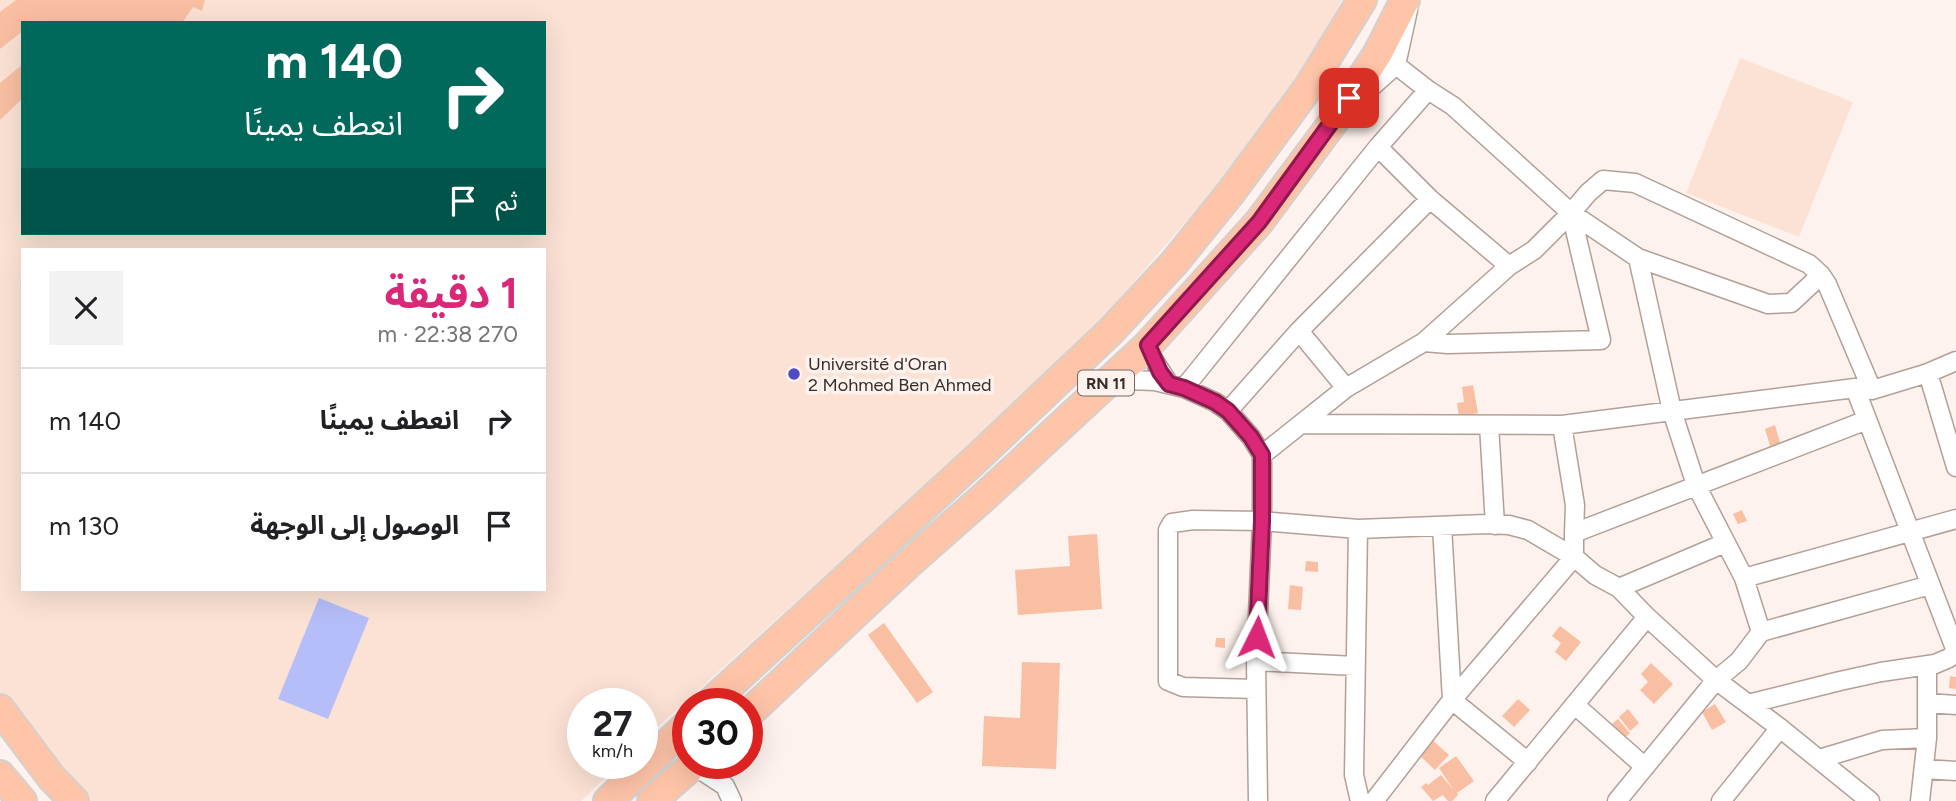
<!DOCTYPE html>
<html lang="ar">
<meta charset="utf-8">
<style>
body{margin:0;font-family:Figtree,"Noto Sans Arabic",sans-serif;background:#f2f2f2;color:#202124;direction:rtl;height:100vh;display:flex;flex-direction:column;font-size:26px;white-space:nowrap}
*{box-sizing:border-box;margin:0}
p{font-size:23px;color:#757577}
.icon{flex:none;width:38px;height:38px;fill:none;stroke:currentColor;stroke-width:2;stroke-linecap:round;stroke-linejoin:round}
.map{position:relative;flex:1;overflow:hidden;direction:ltr}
.details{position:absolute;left:21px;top:248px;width:525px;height:343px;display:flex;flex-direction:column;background:#fff;border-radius:0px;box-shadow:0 7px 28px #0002;direction:rtl}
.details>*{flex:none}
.hud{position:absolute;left:21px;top:21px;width:525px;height:214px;border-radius:0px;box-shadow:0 7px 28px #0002;direction:rtl;background:#00695c;color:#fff;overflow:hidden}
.speed{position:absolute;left:567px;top:688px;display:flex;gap:14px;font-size:35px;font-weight:700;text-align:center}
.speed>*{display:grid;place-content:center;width:91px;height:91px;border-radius:50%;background:#fff;box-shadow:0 7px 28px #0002;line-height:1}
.speed small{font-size:18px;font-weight:400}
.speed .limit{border:10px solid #d22;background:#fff;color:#111}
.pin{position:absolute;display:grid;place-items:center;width:60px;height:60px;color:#fff;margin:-30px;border-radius:14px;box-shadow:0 4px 10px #0006}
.me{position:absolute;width:77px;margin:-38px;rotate:3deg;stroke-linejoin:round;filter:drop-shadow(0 0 5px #0008)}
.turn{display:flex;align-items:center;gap:24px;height:147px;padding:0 28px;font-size:32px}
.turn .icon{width:91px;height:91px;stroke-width:2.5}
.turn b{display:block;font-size:49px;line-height:60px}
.then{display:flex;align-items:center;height:66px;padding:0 28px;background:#0003;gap:14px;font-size:26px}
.round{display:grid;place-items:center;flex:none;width:74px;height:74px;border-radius:0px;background:#f2f2f2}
.headline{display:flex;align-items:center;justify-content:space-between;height:119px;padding:0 28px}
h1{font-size:42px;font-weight:700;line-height:52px;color:#db2777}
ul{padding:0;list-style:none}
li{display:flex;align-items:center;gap:21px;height:105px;padding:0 28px;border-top:2px solid #e0e0e0}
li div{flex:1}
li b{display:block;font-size:26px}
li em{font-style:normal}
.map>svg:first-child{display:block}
.built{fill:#fce2d5;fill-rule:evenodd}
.green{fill:#b6befa}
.building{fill:#f9bfa3}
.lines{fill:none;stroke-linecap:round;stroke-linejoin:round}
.minor-casing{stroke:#b2a098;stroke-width:21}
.trunk-casing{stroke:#d3d1d0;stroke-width:32}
.minor{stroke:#fff;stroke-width:18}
.trunk{stroke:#fec4a8;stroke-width:28}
.route-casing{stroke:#8e194d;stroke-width:18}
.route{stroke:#db2777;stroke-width:12}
.poi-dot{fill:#4e4cc3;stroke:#fdf2ed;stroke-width:2.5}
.labels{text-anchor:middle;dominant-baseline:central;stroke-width:7;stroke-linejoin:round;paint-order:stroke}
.shield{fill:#fdf2ed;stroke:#716965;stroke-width:2}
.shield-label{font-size:16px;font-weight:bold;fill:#352e2b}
.poi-label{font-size:18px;fill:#352e2b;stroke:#fdf2ed;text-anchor:start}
</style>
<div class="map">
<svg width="1956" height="801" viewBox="0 0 1956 801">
<rect width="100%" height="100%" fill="#fdf2ed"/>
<path class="built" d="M 0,0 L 1342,0 L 1305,69 L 1232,169 L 1105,315 L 984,432 L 642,741 L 642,704 L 583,704 L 583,763 L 620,763 L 581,801 L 88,801 L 30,749 L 0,709 ZM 23,23 L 544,23 L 544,233 L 23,233 ZM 23,250 L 544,250 L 544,590 L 23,590 Z
M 1740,58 L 1853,102 L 1799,237 L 1686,193 Z"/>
<path class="green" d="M 319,598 L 369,618 L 328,719 L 278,699 Z"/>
<path class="building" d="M 16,0 L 205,0 L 202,11 L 193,7 L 182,23 L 38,23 L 36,21 L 23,23 L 23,31 L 0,49 L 0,12 Z
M 23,64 L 23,98 L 0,120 L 0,83 Z
M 1473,385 L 1478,413 L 1459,417 L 1457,403 L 1464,402 L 1462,387 Z
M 1775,425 L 1780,443 L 1770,446 L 1765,429 Z
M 1742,510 L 1747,521 L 1738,524 L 1733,514 Z
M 1097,534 L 1102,609 L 1018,615 L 1015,570 L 1070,566 L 1068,536 Z
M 1306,561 L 1318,562 L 1318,572 L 1305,571 Z
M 1290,585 L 1303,587 L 1301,610 L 1288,609 Z
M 884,623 L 933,692 L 917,703 L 868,635 Z
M 1560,626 L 1581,642 L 1566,661 L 1555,652 L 1561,643 L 1552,636 Z
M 1216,638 L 1225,638 L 1225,648 L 1215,647 Z
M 1022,662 L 1060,663 L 1056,769 L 982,766 L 984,716 L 1020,718 Z
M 1651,663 L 1673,684 L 1654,704 L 1640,690 L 1648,682 L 1641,674 Z
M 1950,676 L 1956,677 L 1956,689 L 1949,688 Z
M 1518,699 L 1530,710 L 1514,727 L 1502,716 Z
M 1715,704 L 1726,722 L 1712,730 L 1702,712 Z
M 1628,709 L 1639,723 L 1630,731 L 1619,717 Z
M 1618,719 L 1630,733 L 1621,741 L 1608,727 Z
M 1430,738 L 1449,755 L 1435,770 L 1416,752 Z
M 1456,756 L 1474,781 L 1457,793 L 1458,795 L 1452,801 L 1448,801 L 1443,795 L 1433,801 L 1421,787 L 1426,783 L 1428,785 L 1441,775 L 1453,789 L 1439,768 Z"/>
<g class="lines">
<g class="minor-casing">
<path id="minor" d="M 1428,90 L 1453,106 L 1571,213 L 1638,258 L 1768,304 L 1791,303 L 1821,275
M 1357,100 L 1396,65 L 1408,10
M 1378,147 L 1430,199 L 1509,266
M 1638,258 L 1672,411 L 1696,485 L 1744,578 L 1761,632
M 1299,331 L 1346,388
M 1424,342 L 1448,344 L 1601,340 L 1571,213
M 1148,345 L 1153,359 L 1169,384
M 1928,373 L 1956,467
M 1109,385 L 1127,380 L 1155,381 L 1184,388 L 1215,402 L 1228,411 L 1251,437 L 1262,455 L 1262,521 L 1256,661 L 1258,801
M 1184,388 L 1378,147 L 1428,90 L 1396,65
M 1855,388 L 1956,651
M 1228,411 L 1299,331 L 1430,199
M 1302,424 L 1562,425 L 1855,388 L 1872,390 L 1928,373 L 1956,361
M 1489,425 L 1495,525
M 1562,425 L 1575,505 L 1574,533
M 1262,455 L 1346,388 L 1424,342 L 1509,266 L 1534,250 L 1571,213 L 1588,193 L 1603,180 L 1635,183 L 1809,264 L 1821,275 L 1827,284 L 1872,390
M 1442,526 L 1452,700 L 1528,762
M 1358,529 L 1354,775 L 1360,801
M 1744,578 L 1956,519
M 1619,588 L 1725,543
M 1256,661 L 1355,666
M 1256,689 L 1183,687 L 1168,681 L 1168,530 L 1172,523 L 1193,520 L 1262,521 L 1358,529 L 1487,524 L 1509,525 L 1528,530 L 1574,557 L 1595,575 L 1619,588 L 1647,617 L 1716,680 L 1780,728 L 1870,801
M 1928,703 L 1956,705
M 1748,704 L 1840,681 L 1881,672 L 1935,664 L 1949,658 L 1956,652
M 1575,705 L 1645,767
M 1819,759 L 1882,740 L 1927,738
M 699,769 L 725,786 L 732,801
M 1925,769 L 1956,771
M 1374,801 L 1452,700 L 1574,557 L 1574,533 L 1867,420
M 1495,801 L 1647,617
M 1617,801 L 1716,680 L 1739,661 L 1761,632 L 1930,585
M 1721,801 L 1780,728
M 1920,801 L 1927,738 L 1927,666"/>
</g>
<g class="trunk-casing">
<path id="trunk" d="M 709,704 L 976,459 L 1111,331 L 1174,263 L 1232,191 L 1308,88 L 1362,0
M 0,709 L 51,777 L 74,801
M 747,715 L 908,564 L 984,497 L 1148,345 L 1259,222 L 1334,121 L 1378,53 L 1405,0
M 0,775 L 22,801
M 608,801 L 688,724
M 652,801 L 695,763"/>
</g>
<use href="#minor" class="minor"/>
<use href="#trunk" class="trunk"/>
</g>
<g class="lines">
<g class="route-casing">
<path id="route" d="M 1257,637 L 1262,521 L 1262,455 L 1251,437 L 1228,411 L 1215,402 L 1184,388 L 1169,384 L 1160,372 L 1148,345 L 1259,222 L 1349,98"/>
</g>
<use href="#route" class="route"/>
</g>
<circle class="poi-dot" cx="794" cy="374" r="7"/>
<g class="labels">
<rect class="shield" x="1078" y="370.5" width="56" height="25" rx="5"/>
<g class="shield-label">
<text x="1106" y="383">RN 11</text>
</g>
<g class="poi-label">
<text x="808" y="364">Université d'Oran<tspan x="808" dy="21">2 Mohmed Ben Ahmed</tspan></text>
</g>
</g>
</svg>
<div class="speed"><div>27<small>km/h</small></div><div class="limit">30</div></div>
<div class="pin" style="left:1349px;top:98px;background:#d93025"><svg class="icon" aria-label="arrive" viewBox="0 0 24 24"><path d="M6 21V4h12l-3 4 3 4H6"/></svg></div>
<svg class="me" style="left:1257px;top:637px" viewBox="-20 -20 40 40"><path d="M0-17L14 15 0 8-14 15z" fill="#db2777" stroke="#fff" stroke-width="4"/></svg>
<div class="hud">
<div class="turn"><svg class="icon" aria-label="right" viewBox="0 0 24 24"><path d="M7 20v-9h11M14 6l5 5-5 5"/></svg><div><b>140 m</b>انعطف يمينًا</div></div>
<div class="then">ثم<svg class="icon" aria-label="arrive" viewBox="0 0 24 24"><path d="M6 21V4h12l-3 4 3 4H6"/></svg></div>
</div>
<section class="details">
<div class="headline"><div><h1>1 دقيقة</h1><p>270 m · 22:38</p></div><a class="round"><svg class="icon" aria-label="close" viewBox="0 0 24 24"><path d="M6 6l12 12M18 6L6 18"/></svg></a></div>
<ul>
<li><svg class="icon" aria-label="right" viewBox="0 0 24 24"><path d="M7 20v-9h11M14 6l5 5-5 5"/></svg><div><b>انعطف يمينًا</b></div><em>140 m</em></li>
<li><svg class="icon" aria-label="arrive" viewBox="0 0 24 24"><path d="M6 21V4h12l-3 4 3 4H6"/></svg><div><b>الوصول إلى الوجهة</b></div><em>130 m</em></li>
</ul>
</section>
</div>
